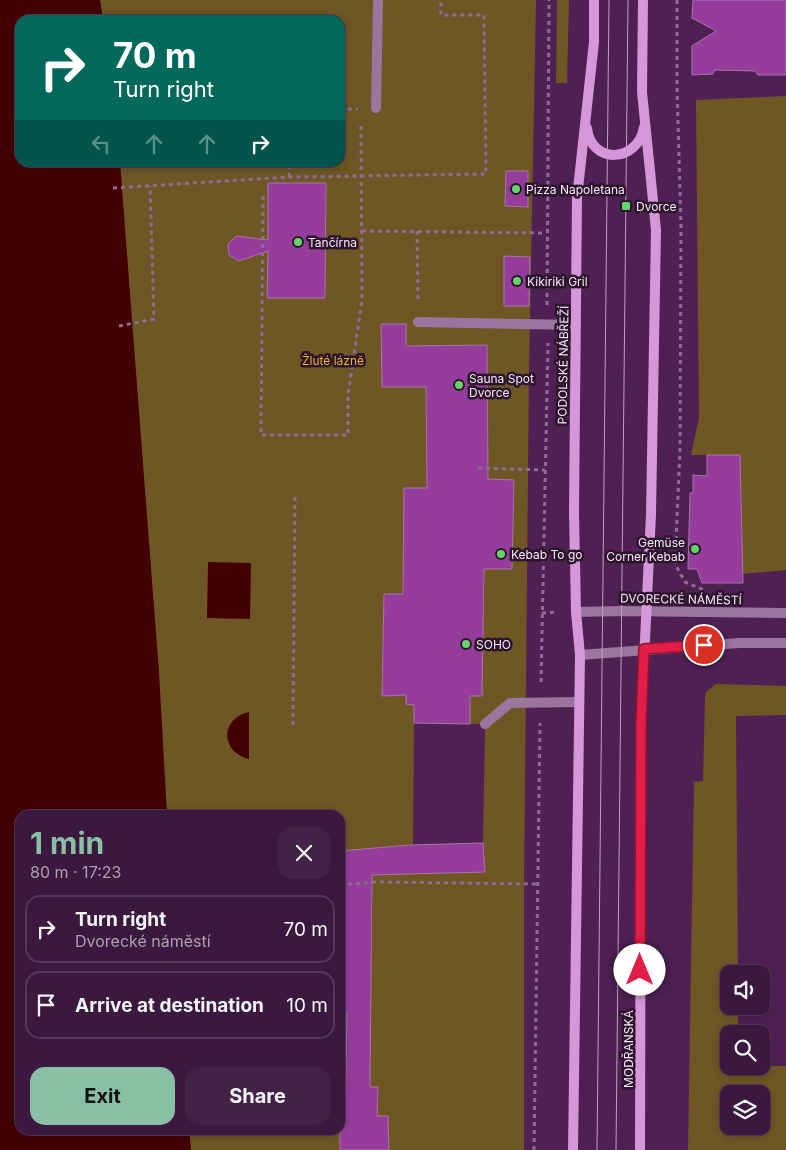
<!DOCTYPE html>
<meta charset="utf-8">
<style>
body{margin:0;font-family:Inter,sans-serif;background:#422245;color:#f1f3f6;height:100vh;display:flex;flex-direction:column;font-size:19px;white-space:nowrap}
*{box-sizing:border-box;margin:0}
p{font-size:16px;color:#aca0b0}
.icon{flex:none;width:28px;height:28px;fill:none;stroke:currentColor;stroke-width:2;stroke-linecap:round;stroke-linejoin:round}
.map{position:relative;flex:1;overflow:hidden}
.side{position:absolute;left:15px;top:810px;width:330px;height:325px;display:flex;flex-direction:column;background:#3b193e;border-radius:15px;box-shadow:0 2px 8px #0003,0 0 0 1px #543858}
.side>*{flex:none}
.top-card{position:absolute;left:15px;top:15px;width:330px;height:152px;border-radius:15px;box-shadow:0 2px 8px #0003,0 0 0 1px #543858;background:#00695c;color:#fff;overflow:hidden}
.controls{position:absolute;left:720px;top:965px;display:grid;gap:10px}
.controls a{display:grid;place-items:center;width:50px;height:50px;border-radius:10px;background:#3b193e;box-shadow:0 2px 8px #0003,0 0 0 1px #543858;font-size:25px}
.pin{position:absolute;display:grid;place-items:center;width:42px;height:42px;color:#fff;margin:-21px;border:2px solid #fff;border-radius:50%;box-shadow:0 1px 5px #0007}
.me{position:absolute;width:55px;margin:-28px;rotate:0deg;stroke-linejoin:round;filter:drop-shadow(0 0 4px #0008)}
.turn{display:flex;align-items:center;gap:18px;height:105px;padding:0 15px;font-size:22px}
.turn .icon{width:65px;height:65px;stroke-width:2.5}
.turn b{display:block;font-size:35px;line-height:42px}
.lanes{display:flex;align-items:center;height:48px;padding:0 15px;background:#0003;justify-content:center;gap:25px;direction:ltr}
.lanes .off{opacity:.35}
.round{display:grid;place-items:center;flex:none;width:52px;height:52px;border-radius:15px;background:#422245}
.summary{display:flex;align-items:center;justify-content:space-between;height:85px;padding:0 15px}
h1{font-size:30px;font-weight:700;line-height:38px;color:#8abfa5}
.primary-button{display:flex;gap:10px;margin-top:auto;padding:10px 15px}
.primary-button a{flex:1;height:58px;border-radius:15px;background:#8abfa5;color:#111;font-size:20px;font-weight:700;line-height:58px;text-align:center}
.primary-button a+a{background:#422245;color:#f1f3f6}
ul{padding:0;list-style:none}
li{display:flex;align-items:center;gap:15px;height:68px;margin:0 10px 8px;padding:0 5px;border:2px solid #543858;border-radius:15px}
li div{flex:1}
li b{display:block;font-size:19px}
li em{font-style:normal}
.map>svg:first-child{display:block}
.green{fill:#6e5724;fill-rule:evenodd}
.water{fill:#430003}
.building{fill:#963d9c;stroke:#a874ab}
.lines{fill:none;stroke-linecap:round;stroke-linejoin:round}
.path{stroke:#906b93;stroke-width:3;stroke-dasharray:4 4;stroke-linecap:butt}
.service{stroke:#9c759f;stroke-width:10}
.tertiary{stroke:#9c759f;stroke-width:10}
.secondary{stroke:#d697d9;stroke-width:10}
.tram{stroke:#c0a0c1;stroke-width:1}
.route-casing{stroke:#92132f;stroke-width:12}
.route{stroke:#e11d48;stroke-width:9}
.poi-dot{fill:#62d469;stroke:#2a152b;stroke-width:2}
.labels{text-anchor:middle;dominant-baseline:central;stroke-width:5;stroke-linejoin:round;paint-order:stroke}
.poi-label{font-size:12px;fill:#fde6fd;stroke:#2a152b;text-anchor:start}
.park-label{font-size:12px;fill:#eeb51e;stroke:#2a152b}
.street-label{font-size:12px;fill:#fde6fd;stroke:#2a152b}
</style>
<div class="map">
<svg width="786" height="1150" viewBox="0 0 786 1150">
<rect width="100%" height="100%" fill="#4f2153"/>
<path class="green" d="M 100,0 L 536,0 L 529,372 L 524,884 L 524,1150 L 191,1150 L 189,1130 L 340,1130 L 340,815 L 166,815 L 120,163 L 340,162 L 340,20 L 103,20 ZM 414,723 L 485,724 L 483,843 L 413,845 Z
M 557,0 L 569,0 L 567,83 L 556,83 Z
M 786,96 L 786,570 L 742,574 L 740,455 L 691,455 L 699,418 L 696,100 Z
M 716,684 L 786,686 L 786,715 L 736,716 L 738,974 L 729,974 L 729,1006 L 738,1006 L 738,1034 L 729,1034 L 729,1066 L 786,1066 L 786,1150 L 688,1150 L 694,782 L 703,781 L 705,698 L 706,692 ZM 729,1094 L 761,1094 L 761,1126 L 729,1126 Z"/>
<path class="water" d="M 0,0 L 100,0 L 103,20 L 20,20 L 20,162 L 120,163 L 159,672 L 167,815 L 20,815 L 20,1130 L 189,1130 L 191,1150 L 0,1150 Z
M 208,562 L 251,563 L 250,619 L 207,618 Z
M 249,712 L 249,759 C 220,752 220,718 249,712 Z"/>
<path class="building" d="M 693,0 L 786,0 L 786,75 L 758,75 L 755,71 L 715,70 L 713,74 L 692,75 L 692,46 L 716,31 L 692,18 Z
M 506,171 L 528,171 L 528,207 L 505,206 Z
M 268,183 L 326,183 L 325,298 L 267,298 L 268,251 L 239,261 L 229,255 L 228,244 L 236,236 L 268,240 Z
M 504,256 L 530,257 L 529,306 L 504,306 Z
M 381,324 L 406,324 L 406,346 L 487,345 L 488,479 L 514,480 L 512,569 L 484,569 L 482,696 L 470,696 L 470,724 L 414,723 L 414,705 L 406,704 L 406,695 L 382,696 L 384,594 L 403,594 L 404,488 L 427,488 L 426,387 L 382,387 Z
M 707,455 L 740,455 L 743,583 L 702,583 L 697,569 L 688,569 L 690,493 L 693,493 L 693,475 L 707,476 Z
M 483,843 L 485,872 L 372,875 L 370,1087 L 378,1087 L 377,1116 L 388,1116 L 389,1150 L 340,1150 L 340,1125 L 345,1125 L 347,1012 L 340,1018 L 340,851 L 410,845 Z"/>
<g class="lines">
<path class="path" d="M 677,0 L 677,86 L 681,226 L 680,449 L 675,564 L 685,582 L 704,590
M 340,109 L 358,109
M 289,177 L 290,162
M 113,188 L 289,177 L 486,174 L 484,15 L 441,15 L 441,0
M 263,196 L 261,435 L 348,435 L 348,395 L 362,300 L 361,122
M 362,231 L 546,233
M 417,231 L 418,302
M 547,305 L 549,0
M 119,326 L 154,319 L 150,186
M 478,468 L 545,470
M 542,613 L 556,612
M 541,682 L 548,343
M 293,725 L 295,495
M 340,885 L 377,882 L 539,884
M 534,1150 L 540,723"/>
<path class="service" d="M 376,108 L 378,0
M 418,322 L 576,325
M 485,724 L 510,703 L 579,702"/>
<path class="tertiary" d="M 576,612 L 621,611 L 786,613
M 580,655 L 739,643 L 786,643"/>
<path class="secondary" d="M 587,128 C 591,165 638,163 644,127
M 573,1150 L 580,655 L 576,612 L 574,512 L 577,198 L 594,42 L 594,0
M 640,1150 L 641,724 L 651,514 L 656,230 L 642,92 L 643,0"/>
<path class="tram" d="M 597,1150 L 609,0
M 616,1150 L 628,0"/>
</g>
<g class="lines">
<g class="route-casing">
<path id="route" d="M 640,970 L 641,724 L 644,649 L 704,645"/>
</g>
<use href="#route" class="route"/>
</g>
<g class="poi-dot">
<circle cx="516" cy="189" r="5"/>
<rect x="621" y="201" width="10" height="10" rx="2.5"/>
<circle cx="298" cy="242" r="5"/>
<circle cx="517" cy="281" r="5"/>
<circle cx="459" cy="385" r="5"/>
<circle cx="695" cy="549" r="5"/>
<circle cx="501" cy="554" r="5"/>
<circle cx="466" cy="644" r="5"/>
</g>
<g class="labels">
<g class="poi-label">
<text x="526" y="189">Pizza Napoletana</text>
<text x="636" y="206">Dvorce</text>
<text x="308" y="242">Tančírna</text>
<text x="527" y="281">Kikiriki Gril</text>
<text x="469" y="378">Sauna Spot<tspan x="469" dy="14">Dvorce</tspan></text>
<text x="685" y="542" text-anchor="end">Gemüse<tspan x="685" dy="14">Corner Kebab</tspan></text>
<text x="511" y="554">Kebab To go</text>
<text x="476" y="644">SOHO</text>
</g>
<g class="park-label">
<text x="333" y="360">Žluté lázně</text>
</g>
<g class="street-label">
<text transform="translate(563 365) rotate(-89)">PODOLSKÉ NÁBŘEŽÍ</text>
<text transform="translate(681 599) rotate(1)">DVORECKÉ NÁMĚSTÍ</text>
<text transform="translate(628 1049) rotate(-90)">MODŘANSKÁ</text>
</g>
</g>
</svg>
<div class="controls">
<a><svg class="icon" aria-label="sound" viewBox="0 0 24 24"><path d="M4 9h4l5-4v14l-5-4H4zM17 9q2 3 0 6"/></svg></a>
<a><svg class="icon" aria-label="search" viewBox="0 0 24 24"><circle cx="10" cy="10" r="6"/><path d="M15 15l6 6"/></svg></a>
<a><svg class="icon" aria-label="layers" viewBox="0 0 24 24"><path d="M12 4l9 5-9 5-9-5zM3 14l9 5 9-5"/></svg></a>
</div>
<div class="pin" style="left:704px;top:645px;background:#d93025"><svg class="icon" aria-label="arrive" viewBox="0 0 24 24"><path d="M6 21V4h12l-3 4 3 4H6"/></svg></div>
<svg class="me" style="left:640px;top:970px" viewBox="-20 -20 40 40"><circle r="19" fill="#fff"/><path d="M0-13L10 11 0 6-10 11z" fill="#e11d48"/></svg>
<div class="top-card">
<div class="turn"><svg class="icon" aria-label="right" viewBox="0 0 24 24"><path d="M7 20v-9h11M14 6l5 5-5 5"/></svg><div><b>70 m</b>Turn right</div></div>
<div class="lanes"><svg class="icon off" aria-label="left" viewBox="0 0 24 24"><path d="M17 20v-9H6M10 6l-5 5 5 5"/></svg><svg class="icon off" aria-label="ahead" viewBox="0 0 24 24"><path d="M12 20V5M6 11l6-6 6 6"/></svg><svg class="icon off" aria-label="ahead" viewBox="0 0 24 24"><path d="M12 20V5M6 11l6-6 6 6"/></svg><svg class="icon" aria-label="right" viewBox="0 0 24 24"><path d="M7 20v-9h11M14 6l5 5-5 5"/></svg></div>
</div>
<section class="side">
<div class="summary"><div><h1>1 min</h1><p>80 m · 17:23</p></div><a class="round"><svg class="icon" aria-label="close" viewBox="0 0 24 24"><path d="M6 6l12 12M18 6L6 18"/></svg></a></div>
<ul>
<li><svg class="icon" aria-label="right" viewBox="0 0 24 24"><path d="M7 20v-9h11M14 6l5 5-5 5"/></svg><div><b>Turn right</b><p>Dvorecké náměstí</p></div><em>70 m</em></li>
<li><svg class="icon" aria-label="arrive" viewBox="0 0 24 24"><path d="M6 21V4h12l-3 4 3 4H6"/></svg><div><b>Arrive at destination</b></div><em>10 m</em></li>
</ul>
<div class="primary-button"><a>Exit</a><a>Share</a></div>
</section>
</div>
